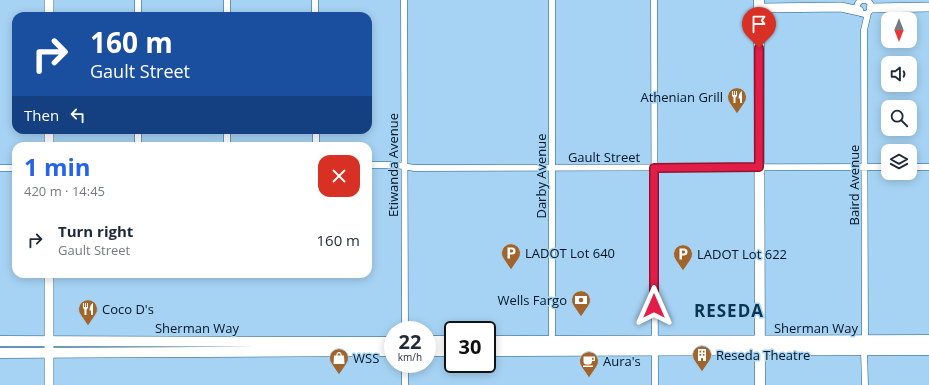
<!DOCTYPE html>
<meta charset="utf-8">
<style>
body{margin:0;font-family:"Open Sans",sans-serif;background:#f2f2f3;color:#1f2937;height:100vh;display:flex;flex-direction:column;font-size:15px;white-space:nowrap}
*{box-sizing:border-box;margin:0}
p{font-size:13px;color:#747a83}
.icon{flex:none;width:22px;height:22px;fill:none;stroke:currentColor;stroke-width:2;stroke-linecap:round;stroke-linejoin:round}
.map{position:relative;flex:1;overflow:hidden}
.details{position:absolute;left:12px;top:142px;width:360px;height:136px;display:flex;flex-direction:column;background:#fff;border-radius:12px;box-shadow:0 2px 10px #0003}
.details>*{flex:none}
.banner{position:absolute;left:12px;top:12px;width:360px;height:122px;border-radius:12px;box-shadow:0 2px 10px #0003;background:#1a4fa0;color:#fff;overflow:hidden}
.needle{width:26px;rotate:180deg}
.fabs{position:absolute;left:881px;top:12px;display:grid;gap:8px}
.fabs a{display:grid;place-items:center;width:36px;height:36px;border-radius:8px;background:#fff;box-shadow:0 2px 10px #0003;font-size:20px}
.speed{position:absolute;left:384px;top:321px;display:flex;gap:8px;font-size:20px;font-weight:700;text-align:center}
.speed>*{display:grid;place-content:center;width:52px;height:52px;border-radius:50%;background:#fff;box-shadow:0 2px 10px #0003;line-height:1}
.speed small{font-size:10px;font-weight:400}
.speed .limit{border:2px solid #111;border-radius:6px;background:#fff;color:#111}
.pin{position:absolute;display:grid;place-items:center;width:34px;height:34px;color:#fff;margin:-41px -17px;border-radius:50% 50% 50% 0;rotate:-45deg;box-shadow:0 0 4px #0007}
.pin .icon{rotate:45deg}
.me{position:absolute;width:44px;margin:-22px;rotate:0deg;stroke-linejoin:round;filter:drop-shadow(0 0 3px #0008)}
.turn{display:flex;align-items:center;gap:14px;height:84px;padding:0 12px;font-size:18px}
.turn .icon{width:52px;height:52px;stroke-width:2.5}
.turn b{display:block;font-size:28px;line-height:34px}
.then{display:flex;align-items:center;height:38px;padding:0 12px;background:#0003;gap:8px;font-size:15px}
.round{display:grid;place-items:center;flex:none;width:42px;height:42px;border-radius:12px;background:#f2f2f3}
.head{display:flex;align-items:center;justify-content:space-between;height:68px;padding:0 12px}
h1{font-size:24px;font-weight:700;line-height:30px;color:#2563eb}
ul{padding:0;list-style:none}
li{display:flex;align-items:center;gap:12px;height:60px;padding:0 12px}
li div{flex:1}
li b{display:block;font-size:15px}
li em{font-style:normal}
.map>svg:first-child{display:block}
.lines{fill:none;stroke-linecap:round;stroke-linejoin:round}
.street-casing{stroke:#1e5c81;stroke-width:7}
.secondary-casing{stroke:#1e5c81;stroke-width:10}
.primary-casing{stroke:#1e5c81;stroke-width:11}
.street{stroke:#fff;stroke-width:6}
.secondary{stroke:#fff;stroke-width:9}
.primary{stroke:#fff;stroke-width:10}
.route-casing{stroke:#92132f;stroke-width:10}
.route{stroke:#e11d48;stroke-width:7}
.labels{text-anchor:middle;dominant-baseline:central;stroke-width:3;stroke-linejoin:round;paint-order:stroke}
.poi-label{font-size:13px;fill:#001525;stroke:#a6d3f4;text-anchor:start}
.street-label{font-size:13px;fill:#001525;stroke:#a6d3f4}
.district-label{font-size:17px;font-weight:bold;letter-spacing:1px;fill:#08354f;stroke:#a6d3f4}
</style>
<div class="map">
<svg width="929" height="385" viewBox="0 0 929 385">
<rect width="100%" height="100%" fill="#a6d3f4"/>
<g class="lines">
<g class="street-casing">
<path id="street" d="M 138,0 L 138,16
M 227,0 L 227,16
M 315,0 L 315,16
M 404,0 L 405,330
M 654,0 L 655,385
M857 7a7 7 0 1 1 14 0a7 7 0 1 1-14 0Z
M 138,130 L 138,146
M 227,130 L 227,146
M 316,130 L 316,146
M 368,165 L 397,165 L 414,168 L 888,167
M 910,167 L 929,167
M 0,168 L 16,168
M 865,341 L 864,30 L 868,13
M 551,342 L 552,334 L 552,0
M 864,350 L 865,385
M 405,364 L 405,385"/>
</g>
<g class="secondary-casing">
<path id="secondary" d="M 49,0 L 49,16
M 759,8 L 841,7 L 859,11
M 871,8 L 929,7
M 49,130 L 49,146
M 49,274 L 49,385"/>
</g>
<g class="primary-casing">
<path id="primary" d="M 759,0 L 760,385
M 0,341 L 393,342
M 427,341 L 453,341
M 487,341 L 929,340
M 427,351 L 453,351
M 487,351 L 929,350
M 0,353 L 393,351"/>
</g>
<use href="#street" class="street"/>
<use href="#secondary" class="secondary"/>
<use href="#primary" class="primary"/>
</g>
<g class="lines">
<g class="route-casing">
<path id="route" d="M 654,306 L 654,168 L 759,167 L 759,48"/>
</g>
<use href="#route" class="route"/>
</g>
<defs>
<g id="restaurant-pin" transform="scale(1)"><path d="M0 17L-7.5 6A9.5 9.5 0 1 1 7.5 6Z" fill="#a2642a" stroke="#a6d3f4"/><path d="M-5-6h1v4h1v-4h1v4h1v-4h1v5L-1.5 .5V6h-2V.5L-5-1ZM5-6V6H3V1.5H1.5Q1.5-4 5-6Z" fill="#fff"/></g>
<g id="parking-pin" transform="scale(1)"><path d="M0 17L-7.5 6A9.5 9.5 0 1 1 7.5 6Z" fill="#a2642a" stroke="#a6d3f4"/><path d="M-3.5-5.5H1a3.5 3.5 0 0 1 0 7H-1V5.5H-3.5ZM-1-3.4V-.6H.8a1.4 1.4 0 0 0 0-2.8Z" fill="#fff"/></g>
<g id="bank-pin" transform="scale(1)"><path d="M0 17L-7.5 6A9.5 9.5 0 1 1 7.5 6Z" fill="#a2642a" stroke="#a6d3f4"/><path d="M-6-4H6V4H-6ZM0-2.3a2.3 2.3 0 1 0 0 4.6a2.3 2.3 0 1 0 0-4.6Z" fill="#fff"/></g>
<g id="building-pin" transform="scale(1)"><path d="M0 17L-7.5 6A9.5 9.5 0 1 1 7.5 6Z" fill="#a2642a" stroke="#a6d3f4"/><path d="M-4-6H4V6H1V3H-1V6H-4ZM-2.5-4.3h1.7v1.8h-1.7ZM.8-4.3h1.7v1.8H.8ZM-2.5-1h1.7V.8h-1.7ZM.8-1h1.7V.8H.8Z" fill="#fff"/></g>
<g id="shop-pin" transform="scale(1)"><path d="M0 17L-7.5 6A9.5 9.5 0 1 1 7.5 6Z" fill="#a2642a" stroke="#a6d3f4"/><path d="M-5-2.5h2.3a2.7 3.5 0 0 1 5.4 0H5L5.5 6h-11ZM-1.5-2.5h3a1.5 2.3 0 0 0-3 0Z" fill="#fff"/></g>
<g id="cafe-pin" transform="scale(1)"><path d="M0 17L-7.5 6A9.5 9.5 0 1 1 7.5 6Z" fill="#a2642a" stroke="#a6d3f4"/><path d="M-5.5-4.5H6V0H3Q3 3.5 0 3.5H-2.5Q-5.5 3.5-5.5 0ZM3-3.2v2h1.7v-2ZM-6 4.5H4V6H-6Z" fill="#fff"/></g>
</defs>
<g fill-rule="evenodd">
<use href="#restaurant-pin" x="737" y="97"/>
<use href="#parking-pin" x="511" y="253"/>
<use href="#parking-pin" x="683" y="254"/>
<use href="#bank-pin" x="581" y="300"/>
<use href="#restaurant-pin" x="88" y="309"/>
<use href="#building-pin" x="702" y="355"/>
<use href="#shop-pin" x="339" y="358"/>
<use href="#cafe-pin" x="589" y="361"/>
</g>
<g class="labels">
<g class="poi-label">
<text x="723" y="97" text-anchor="end">Athenian Grill</text>
<text x="525" y="253">LADOT Lot 640</text>
<text x="697" y="254">LADOT Lot 622</text>
<text x="567" y="300" text-anchor="end">Wells Fargo</text>
<text x="102" y="309">Coco D's</text>
<text x="716" y="355">Reseda Theatre</text>
<text x="353" y="358">WSS</text>
<text x="603" y="361">Aura's</text>
</g>
<g class="street-label">
<text x="604" y="157">Gault Street</text>
<text transform="translate(393 165) rotate(-90)">Etiwanda Avenue</text>
<text transform="translate(541 176) rotate(-90)">Darby Avenue</text>
<text transform="translate(854 185) rotate(-90)">Baird Avenue</text>
<text x="197" y="328">Sherman Way</text>
<text x="816" y="328">Sherman Way</text>
</g>
<g class="district-label">
<text x="729" y="310">RESEDA</text>
</g>
</g>
</svg>
<div class="fabs">
<a><svg class="needle" viewBox="-14 -14 28 28"><path d="M0-13l5 13h-10z" fill="#e53935"/><path d="M0 13l5-13h-10z" fill="#747a83"/></svg></a>
<a><svg class="icon" aria-label="sound" viewBox="0 0 24 24"><path d="M4 9h4l5-4v14l-5-4H4zM17 9q2 3 0 6"/></svg></a>
<a><svg class="icon" aria-label="search" viewBox="0 0 24 24"><circle cx="10" cy="10" r="6"/><path d="M15 15l6 6"/></svg></a>
<a><svg class="icon" aria-label="layers" viewBox="0 0 24 24"><path d="M12 4l9 5-9 5-9-5zM3 14l9 5 9-5"/></svg></a>
</div>
<div class="speed"><div>22<small>km/h</small></div><div class="limit">30</div></div>
<div class="pin" style="left:759px;top:48px;background:#d93025"><svg class="icon" aria-label="arrive" viewBox="0 0 24 24"><path d="M6 21V4h12l-3 4 3 4H6"/></svg></div>
<svg class="me" style="left:654px;top:306px" viewBox="-20 -20 40 40"><path d="M0-17L14 15 0 8-14 15z" fill="#e11d48" stroke="#fff" stroke-width="4"/></svg>
<div class="banner">
<div class="turn"><svg class="icon" aria-label="right" viewBox="0 0 24 24"><path d="M7 20v-9h11M14 6l5 5-5 5"/></svg><div><b>160 m</b>Gault Street</div></div>
<div class="then">Then<svg class="icon" aria-label="left" viewBox="0 0 24 24"><path d="M17 20v-9H6M10 6l-5 5 5 5"/></svg></div>
</div>
<section class="details">
<div class="head"><div><h1>1 min</h1><p>420 m · 14:45</p></div><a class="round" style="background:#d93025;color:#fff"><svg class="icon" aria-label="close" viewBox="0 0 24 24"><path d="M6 6l12 12M18 6L6 18"/></svg></a></div>
<ul>
<li><svg class="icon" aria-label="right" viewBox="0 0 24 24"><path d="M7 20v-9h11M14 6l5 5-5 5"/></svg><div><b>Turn right</b><p>Gault Street</p></div><em>160 m</em></li>
</ul>
</section>
</div>
